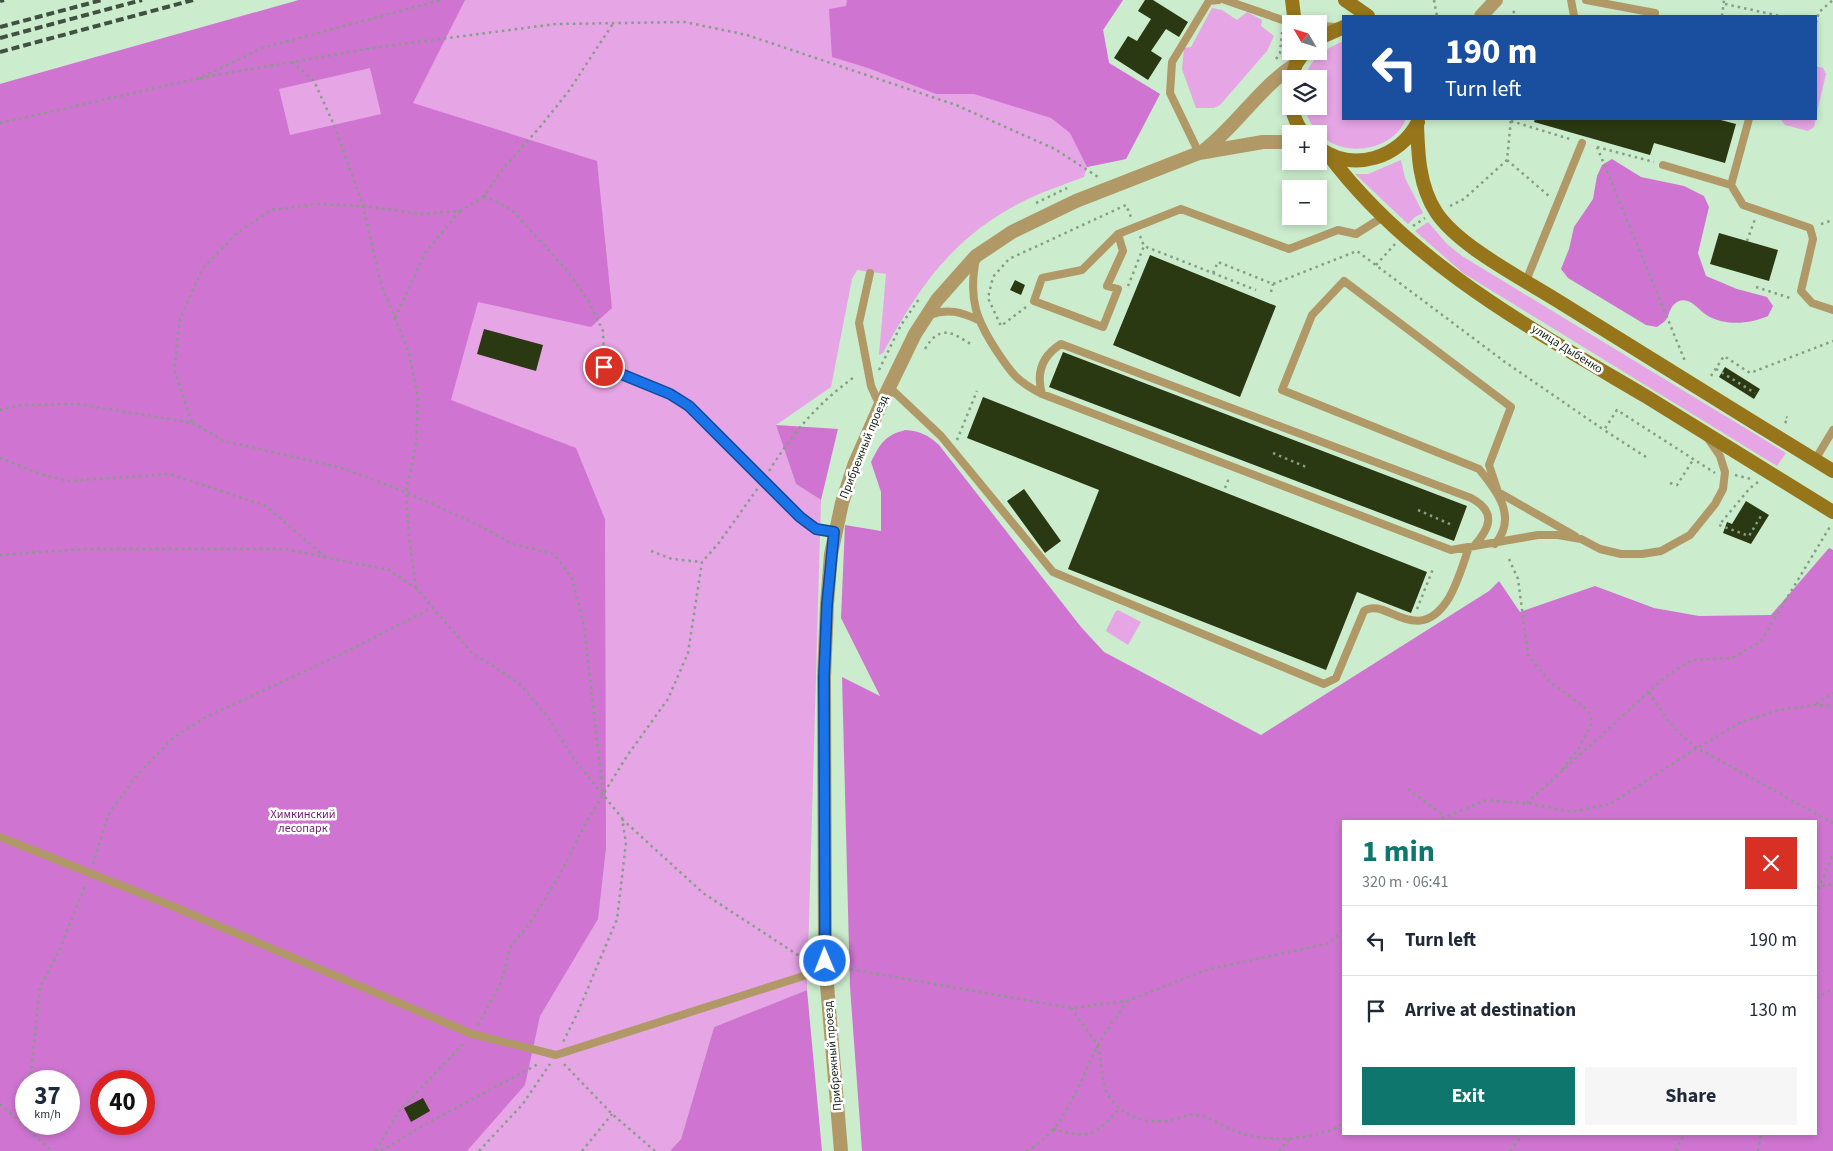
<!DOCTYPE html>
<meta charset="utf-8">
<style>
body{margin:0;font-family:"Source Sans 3",sans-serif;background:#f6f6f7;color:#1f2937;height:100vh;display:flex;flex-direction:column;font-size:19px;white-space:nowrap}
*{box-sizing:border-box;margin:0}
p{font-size:16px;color:#747a83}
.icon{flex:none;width:28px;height:28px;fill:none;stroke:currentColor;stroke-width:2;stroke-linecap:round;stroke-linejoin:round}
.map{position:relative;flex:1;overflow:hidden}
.sheet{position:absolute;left:1342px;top:820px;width:475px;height:315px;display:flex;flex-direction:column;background:#fff;border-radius:0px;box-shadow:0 2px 8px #0003}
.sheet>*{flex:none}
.banner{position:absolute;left:1342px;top:15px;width:475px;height:105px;border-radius:0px;box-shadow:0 2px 8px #0003;background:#1a4fa0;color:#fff;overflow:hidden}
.needle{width:32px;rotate:308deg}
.fabs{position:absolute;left:1282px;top:15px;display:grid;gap:10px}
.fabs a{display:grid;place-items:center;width:45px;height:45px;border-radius:0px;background:#fff;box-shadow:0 2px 8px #0003;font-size:25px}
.speed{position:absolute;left:15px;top:1070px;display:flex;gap:10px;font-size:25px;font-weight:700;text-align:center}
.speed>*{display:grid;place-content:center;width:65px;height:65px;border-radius:50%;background:#fff;box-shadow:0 2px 8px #0003;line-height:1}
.speed small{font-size:12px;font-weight:400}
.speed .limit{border:8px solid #d22;background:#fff;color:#111}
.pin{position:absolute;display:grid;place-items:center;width:42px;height:42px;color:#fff;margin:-21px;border:2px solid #fff;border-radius:50%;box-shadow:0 1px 5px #0007}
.me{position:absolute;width:55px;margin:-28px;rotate:359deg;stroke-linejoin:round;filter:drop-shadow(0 0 4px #0008)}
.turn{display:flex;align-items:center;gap:18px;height:105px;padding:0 20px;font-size:22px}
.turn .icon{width:65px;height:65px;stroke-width:2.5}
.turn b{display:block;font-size:35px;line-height:42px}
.round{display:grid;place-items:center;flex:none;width:52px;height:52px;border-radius:0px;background:#f6f6f7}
.headline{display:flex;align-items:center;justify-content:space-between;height:85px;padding:0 20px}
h1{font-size:30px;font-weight:700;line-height:38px;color:#0f766e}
.button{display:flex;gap:10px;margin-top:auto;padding:10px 20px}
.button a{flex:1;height:58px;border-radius:0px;background:#0f766e;color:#fff;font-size:20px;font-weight:700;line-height:58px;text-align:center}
.button a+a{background:#f6f6f7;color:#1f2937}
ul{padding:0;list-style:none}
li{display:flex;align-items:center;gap:15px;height:70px;padding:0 20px;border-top:1px solid #e0e1e3}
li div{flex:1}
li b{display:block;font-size:19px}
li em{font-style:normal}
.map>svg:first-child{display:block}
.green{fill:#e6a5e5;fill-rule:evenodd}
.forest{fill:#cf75d1;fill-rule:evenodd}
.building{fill:#2b3912}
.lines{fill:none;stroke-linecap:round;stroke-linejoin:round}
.path{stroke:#859e87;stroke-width:2.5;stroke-dasharray:2.5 4;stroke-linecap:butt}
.service{stroke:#b09967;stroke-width:8}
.tertiary{stroke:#b09967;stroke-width:14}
.secondary{stroke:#96751b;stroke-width:14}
.rail{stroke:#405142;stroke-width:4;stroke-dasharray:8 4;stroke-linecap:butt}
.route-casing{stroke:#114b97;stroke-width:12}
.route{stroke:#1a73e8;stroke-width:9}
.labels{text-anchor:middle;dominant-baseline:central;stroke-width:5;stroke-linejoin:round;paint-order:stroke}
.street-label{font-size:12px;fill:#162217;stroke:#fff}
.park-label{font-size:12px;fill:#6e1d71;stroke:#fff}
</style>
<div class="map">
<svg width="1833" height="1151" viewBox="0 0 1833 1151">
<rect width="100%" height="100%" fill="#cbeccd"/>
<path class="green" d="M 299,0 L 1123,0 L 1103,30 L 1109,63 L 1160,94 L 1126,159 L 1087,167 L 1084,177 C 1066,184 1047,190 1030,198 C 956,233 921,283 883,353 L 879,355 L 886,274 L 857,270 L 852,279 L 831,387 L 776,425 L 796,484 L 821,500 L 807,990 L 714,1027 L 681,1139 L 670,1151 L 0,1151 L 0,84 ZM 26,1081 L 69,1081 L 69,1124 L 26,1124 ZM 101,1081 L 144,1081 L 144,1124 L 101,1124 Z
M 1212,8 L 1222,10 L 1237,20 L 1247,12 L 1262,20 L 1261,26 L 1274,36 L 1267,51 L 1220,105 L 1214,108 L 1196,108 L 1182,69 L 1184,48 L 1191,47 Z
M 1344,41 L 1344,119 L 1406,119 C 1394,149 1349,158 1324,138 C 1314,130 1309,120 1304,109 L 1304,106 L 1319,106 L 1319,79 L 1305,79 C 1309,59 1326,48 1344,41 Z
M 1816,66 L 1823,68 L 1826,74 L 1816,116 Z
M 1816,119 L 1814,127 L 1808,131 L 1785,125 L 1781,120 Z
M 1401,160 L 1405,178 L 1423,213 L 1415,217 L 1408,224 L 1355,174 L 1368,174 Z
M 1428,222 L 1447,244 L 1462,256 L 1786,453 L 1777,466 L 1463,273 L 1415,231 Z
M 1118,610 L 1141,622 L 1128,645 L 1106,631 L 1115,612 Z"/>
<path class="forest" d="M 299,0 L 465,0 L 413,103 L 597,161 L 612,308 L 591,327 L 478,302 L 451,400 L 576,448 L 605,519 L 606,848 L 598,919 L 540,1016 L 525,1085 L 467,1151 L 0,1151 L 0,84 ZM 370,68 L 381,114 L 290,135 L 279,89 ZM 26,1081 L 69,1081 L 69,1124 L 26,1124 ZM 101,1081 L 144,1081 L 144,1124 L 101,1124 Z
M 847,0 L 1123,0 L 1103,30 L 1109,63 L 1160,94 L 1126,159 L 1087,167 L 1070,133 L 1051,118 L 974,94 L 936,94 L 868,68 L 832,57 L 829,9 L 846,6 Z
M 1612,159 L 1641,177 L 1684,186 L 1704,196 L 1709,207 L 1698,253 L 1706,276 L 1737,289 L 1767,297 L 1773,306 L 1768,316 C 1750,324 1726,326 1708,316 C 1699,311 1691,297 1679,301 C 1670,305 1670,313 1666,320 C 1664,322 1660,325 1657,327 L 1646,325 L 1568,278 L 1561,269 L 1569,249 L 1574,227 L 1593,199 L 1597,176 L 1602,165 Z
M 776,425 L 838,429 L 821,500 L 796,484 Z
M 905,430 C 920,431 928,435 939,445 L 1081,627 L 1104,652 L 1261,735 L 1489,591 L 1499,581 L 1520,612 L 1595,586 L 1654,608 L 1699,616 L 1771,615 L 1829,548 L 1833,550 L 1833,1151 L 862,1151 L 850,987 L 842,677 L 880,696 L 841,618 L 845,525 L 881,531 L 881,492 L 871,462 C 881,443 884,436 905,430 ZM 1816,821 L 1816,1134 L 1344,1134 L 1344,821 Z
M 807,990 L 822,1151 L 670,1151 L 681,1139 L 714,1027 Z"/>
<path class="building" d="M 1145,0 L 1153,0 L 1188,22 L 1179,37 L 1166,29 L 1151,51 L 1162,58 L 1148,80 L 1114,58 L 1128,36 L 1137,41 L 1151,19 L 1138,11 Z
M 1535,119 L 1717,119 L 1736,124 L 1725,163 L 1654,143 L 1650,155 L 1534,122 Z
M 1719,233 L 1778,250 L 1769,281 L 1710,264 Z
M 1150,255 L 1276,306 L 1240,397 L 1113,345 Z
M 1015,280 L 1025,285 L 1021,295 L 1010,290 Z
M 484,329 L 543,345 L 536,371 L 477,354 Z
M 1063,352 L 1467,506 L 1454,541 L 1049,387 Z
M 1725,367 L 1760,389 L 1754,399 L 1719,377 Z
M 983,397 L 1427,572 L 1411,613 L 1357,592 L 1326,670 L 1068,569 L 1099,490 L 967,438 Z
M 1024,489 L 1061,541 L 1045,553 L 1007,501 Z
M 1746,501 L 1769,515 L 1751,544 L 1723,533 L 1727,522 L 1732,524 Z
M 423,1098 L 430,1111 L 411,1122 L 404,1108 Z"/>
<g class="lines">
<path class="path" d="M 1434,0 L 1437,16
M 1725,4 L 1780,16
M 1513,11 L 1517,16
M 1722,16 L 1724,0
M 1816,23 L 1819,12 L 1833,0
M 1276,59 L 1280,53 L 1282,32
M 292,62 L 314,81 L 334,125 L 363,206 L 381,284 L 408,350 L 418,397 L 416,443 L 406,492 L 409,537 L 416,588
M 200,78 L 378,47 L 556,24 L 685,22 L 747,35 L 956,105 L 1055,149 L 1098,177
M 1511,121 L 1573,140
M 0,123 L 200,78 L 262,48 L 441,0
M 1597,147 L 1685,361
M 1597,147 L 1654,162
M 1507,160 L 1549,196
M 484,196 L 511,209 L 565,268 L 588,300 L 603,331 L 604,358
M 1036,203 L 1067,188
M 1450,206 L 1464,199 L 1507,160 L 1511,119
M 1821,224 L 1833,220
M 1413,226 L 1425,218
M 1140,236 L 1144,246 L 1256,290
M 1747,241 L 1755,219
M 1376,265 L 1395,244
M 1213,273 L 1218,262 L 1273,284 L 1357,251 L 1505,362 L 1604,430
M 1128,286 L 1144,246
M 1756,287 L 1793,299
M 1271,292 L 1273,284
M 1026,307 L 1001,326 L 988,298 L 993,277 L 1009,259 L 1126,205 L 1131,217
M 395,318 L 425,253 L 460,211
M 925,349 C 940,324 952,332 972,345
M 1716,369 L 1755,393
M 879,370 L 901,325 L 919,299
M 1711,376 L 1724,356 L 1750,373 L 1833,341
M 0,410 L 22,405 L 77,404 L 193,423 L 224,441 L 342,468 L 406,492 L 474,523 L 513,544 L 554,554 L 572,578 L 584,626 L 603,793
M 192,422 L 174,369 L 180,319 L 202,269 L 237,233 L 271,210 L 319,204 L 363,206 L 423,214 L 460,211 L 484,196 L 504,167 L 540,127 L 568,92 L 614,22
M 1785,423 L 1788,418 L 1786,417
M 957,440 L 977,391
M 1273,453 L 1306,467
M 1646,457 L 1604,430 L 1617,410 L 1715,473
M 0,458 L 40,474 L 68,481 L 170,474 L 266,506 L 325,557
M 769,471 C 792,434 817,404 853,378
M 1735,475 L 1751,479
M 1758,482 L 1750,488 L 1719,525 L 1749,536 L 1761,516
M 1670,483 L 1677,485 L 1693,460
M 1225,488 L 1229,478
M 1418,510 L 1452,525
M 651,551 L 672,559 L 702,562
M 0,555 L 85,549 L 285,549 L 389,570 L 416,588 L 471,652 L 519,683 L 547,716 L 574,759 L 622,818 L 626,843 L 617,919 L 577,1014 L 563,1042
M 1509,559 L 1518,579 L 1528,655 L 1549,681 L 1588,710 L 1592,722 L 1580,746 L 1561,771
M 1417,609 L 1433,569
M 1649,692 C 1663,715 1675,732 1697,748 L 1833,823
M 1816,704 L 1833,693
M 1408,789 L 1444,816
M 1527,803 L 1665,677 L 1691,660 L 1732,658 L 1761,641 L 1831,525
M 622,819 L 703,893 L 810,963
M 1436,821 L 1486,800 L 1527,803 L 1571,812 L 1610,804 L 1697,748 L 1741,722 L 1778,710 L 1815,705 L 1833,706
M 93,864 L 108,815 L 137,775 L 173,738 L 206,717 L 331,659 L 432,608
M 1816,887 L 1833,884
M 1816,895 L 1833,853
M 838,967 L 1071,1008 L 1127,1001 L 1206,970 L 1330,943 L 1344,929
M 1816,998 L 1833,989
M 1071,1008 C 1079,1020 1091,1033 1097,1046 C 1106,1069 1096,1086 1117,1106 C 1130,1119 1153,1124 1171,1120 C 1180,1118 1187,1114 1197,1115 C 1210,1116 1223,1127 1235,1131 C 1267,1144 1314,1140 1344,1124
M 478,1025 L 500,985 L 511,946 L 527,927 L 557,880 L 586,822 L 627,756 L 668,699 L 688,653 L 702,562 L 718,544 L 758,488
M 564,1064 L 612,1114 L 655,1151
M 30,1081 L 40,987 L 60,949 L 86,883
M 0,1104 L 52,1151
M 1053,1129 C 1088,1139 1096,1137 1119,1108
M 376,1151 L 398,1112 L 464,1043
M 381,1151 L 424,1125 L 540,1063
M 479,1151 L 522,1105 L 550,1064
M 582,1151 L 612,1114
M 1026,1151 C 1064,1132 1078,1085 1096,1049 C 1105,1032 1117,1016 1127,1001
M 1279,1151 L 1289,1139
M 1510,1151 L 1523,1134
M 1676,1151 L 1684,1134
M 1758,1151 L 1761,1134"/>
<path class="service" d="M 1225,0 L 1294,24
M 1571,0 L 1574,16
M 1586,0 L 1655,13
M 1319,26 L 1338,27
M 1199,153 L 1170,93 L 1172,62 L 1209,1 L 1219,0
M 1663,165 L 1731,185 L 1743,205 L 1810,228 L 1813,239 L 1801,291 L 1812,303 L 1833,310
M 1731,185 L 1749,119
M 1118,234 L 1123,251 L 1107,286 L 1118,289 L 1103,327 L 1034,301 L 1042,278 L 1082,270 L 1118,234 L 1181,209 L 1289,249 L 1338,230 L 1356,234 L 1383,217
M 976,259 C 968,299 976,320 998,353 C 1012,374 1018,382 1042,394 L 1451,550 L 1538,535 L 1558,535 L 1581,539 L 1600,549 L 1621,554 L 1642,554 L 1661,551 L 1690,535 L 1715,504 L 1723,489 L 1725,472 L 1720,456 L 1707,437
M 870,273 L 859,323 L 871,386 L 880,406
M 1526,281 L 1582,143
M 930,315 C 947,308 962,312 978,320
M 604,367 L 670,394 L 689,406 L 800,517 L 817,529 L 834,532
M 889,387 L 941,436 L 1053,572 L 1324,684 L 1336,678 L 1364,611 C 1385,596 1416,647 1447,601 C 1457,586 1463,564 1469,547
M 1042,394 C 1036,373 1042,356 1061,344 L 1471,498 C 1497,512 1490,528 1474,546
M 1815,460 L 1833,430
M 1495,544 C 1518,517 1497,491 1479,469 L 1282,390 L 1312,315 L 1344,281 L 1511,407 L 1489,465 L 1498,492 L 1575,536
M 0,837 L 172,906 L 472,1034 L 556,1055 L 813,973"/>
<path class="tertiary" d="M 1481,16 L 1496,0
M 1202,152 C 1237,126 1259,87 1296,64
M 841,1151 L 825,961 L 824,677 L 827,604 L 831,554 L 842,503 L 855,463 L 880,406 L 915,334 L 937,300 L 976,256 L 1012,232 L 1076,201 L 1199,153 L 1263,142 L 1291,142"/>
<path class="secondary" d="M 1292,0 L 1295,24
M 1345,0 L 1368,16
M 1319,38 L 1344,27
M 1291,79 L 1296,64 L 1305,51
M 1291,80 C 1289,99 1291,118 1304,134
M 1417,124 C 1418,154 1419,186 1436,212 C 1458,246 1523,279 1558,301 C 1650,358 1741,415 1833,471
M 1319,148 C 1353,173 1400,158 1418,122
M 1328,154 C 1409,263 1532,329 1647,397 C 1709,435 1771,474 1833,512"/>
<path class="rail" d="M 0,1 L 4,0
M 0,27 L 102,0
M 0,38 L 142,0
M 0,52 L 193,0"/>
</g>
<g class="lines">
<g class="route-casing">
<path id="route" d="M 604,367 L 670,394 L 689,406 L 800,517 L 816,529 L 834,532 L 827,604 L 824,677 L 825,961"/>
</g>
<use href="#route" class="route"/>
</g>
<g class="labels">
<g class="street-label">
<text transform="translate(1567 349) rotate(32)">улица Дыбенко</text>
<text transform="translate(864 447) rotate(-68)">Прибрежный проезд</text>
<text transform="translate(833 1056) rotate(-95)">Прибрежный проезд</text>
</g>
<g class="park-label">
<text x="303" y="814">Химкинский<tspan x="303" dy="14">лесопарк</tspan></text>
</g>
</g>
</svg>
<div class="fabs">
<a><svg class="needle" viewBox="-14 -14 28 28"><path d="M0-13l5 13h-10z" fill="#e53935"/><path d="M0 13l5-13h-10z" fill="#747a83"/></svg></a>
<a><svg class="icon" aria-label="layers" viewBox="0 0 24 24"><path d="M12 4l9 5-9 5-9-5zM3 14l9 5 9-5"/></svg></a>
<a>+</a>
<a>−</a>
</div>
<div class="speed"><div>37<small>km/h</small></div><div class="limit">40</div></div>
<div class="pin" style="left:604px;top:367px;background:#d93025"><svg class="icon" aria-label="arrive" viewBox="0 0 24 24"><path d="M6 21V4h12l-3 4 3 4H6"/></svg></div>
<svg class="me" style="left:825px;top:961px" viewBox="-20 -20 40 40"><circle r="17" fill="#1a73e8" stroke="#fff" stroke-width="3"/><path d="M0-11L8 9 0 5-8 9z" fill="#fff"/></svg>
<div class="banner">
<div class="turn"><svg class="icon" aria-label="left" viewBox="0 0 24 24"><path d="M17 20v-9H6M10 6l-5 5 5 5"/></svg><div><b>190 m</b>Turn left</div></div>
</div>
<section class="sheet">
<div class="headline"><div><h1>1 min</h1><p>320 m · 06:41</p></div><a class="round" style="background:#d93025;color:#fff"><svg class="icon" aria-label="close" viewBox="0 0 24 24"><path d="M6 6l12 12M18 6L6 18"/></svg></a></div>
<ul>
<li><svg class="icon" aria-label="left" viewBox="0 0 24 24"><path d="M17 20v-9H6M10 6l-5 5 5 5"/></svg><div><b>Turn left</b></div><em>190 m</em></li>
<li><svg class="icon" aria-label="arrive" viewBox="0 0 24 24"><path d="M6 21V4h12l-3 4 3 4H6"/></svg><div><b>Arrive at destination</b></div><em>130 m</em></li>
</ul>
<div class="button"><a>Exit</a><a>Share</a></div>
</section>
</div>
